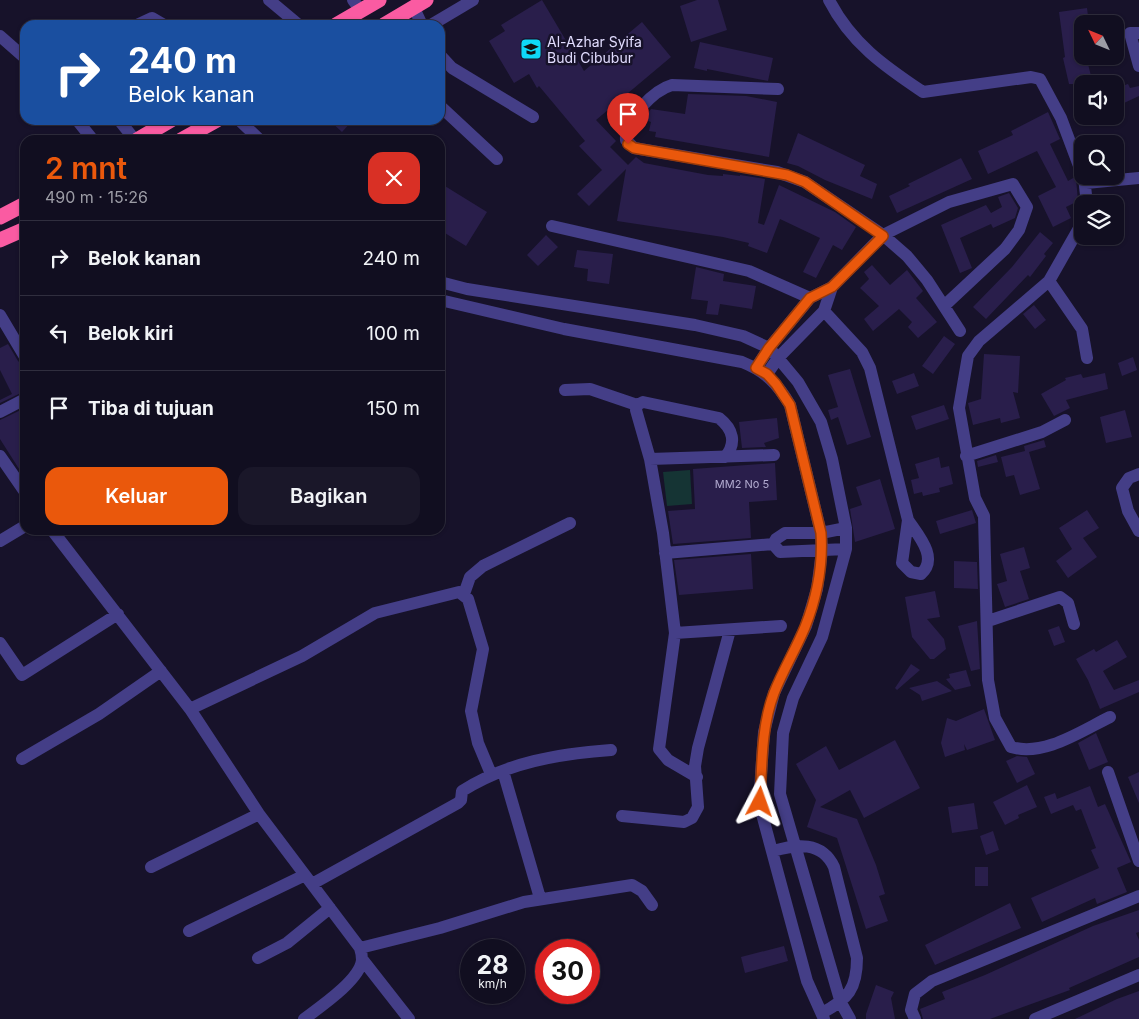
<!DOCTYPE html>
<html lang="id">
<meta charset="utf-8">
<style>
body{margin:0;font-family:Inter,sans-serif;background:#1a1729;color:#f1f3f6;height:100vh;display:flex;flex-direction:column;font-size:19px;white-space:nowrap}
*{box-sizing:border-box;margin:0}
p{font-size:16px;color:#9c9ca5}
.icon{flex:none;width:28px;height:28px;fill:none;stroke:currentColor;stroke-width:2;stroke-linecap:round;stroke-linejoin:round}
.map{position:relative;flex:1;overflow:hidden}
.drawer{position:absolute;left:20px;top:135px;width:425px;height:400px;display:flex;flex-direction:column;background:#110e20;border-radius:15px;box-shadow:0 1px 4px #0004,0 0 0 1px #302e3e}
.drawer>*{flex:none}
.guide{position:absolute;left:20px;top:20px;width:425px;height:105px;border-radius:15px;box-shadow:0 1px 4px #0004,0 0 0 1px #302e3e;background:#1a4fa0;color:#fff;overflow:hidden}
.needle{width:32px;rotate:313deg}
.fabs{position:absolute;left:1074px;top:15px;display:grid;gap:10px}
.fabs a{display:grid;place-items:center;width:50px;height:50px;border-radius:10px;background:#110e20;box-shadow:0 1px 4px #0004,0 0 0 1px #302e3e;font-size:25px}
.speed{position:absolute;left:460px;top:939px;display:flex;gap:10px;font-size:25px;font-weight:700;text-align:center}
.speed>*{display:grid;place-content:center;width:65px;height:65px;border-radius:50%;background:#110e20;box-shadow:0 1px 4px #0004,0 0 0 1px #302e3e;line-height:1}
.speed small{font-size:12px;font-weight:400}
.speed .limit{border:8px solid #d22;background:#fff;color:#111}
.pin{position:absolute;display:grid;place-items:center;width:42px;height:42px;color:#fff;margin:-51px -21px;border-radius:50% 50% 50% 0;rotate:-45deg;box-shadow:0 0 5px #0007}
.pin .icon{rotate:45deg}
.me{position:absolute;width:55px;margin:-28px;rotate:4deg;stroke-linejoin:round;filter:drop-shadow(0 0 4px #0008)}
.turn{display:flex;align-items:center;gap:18px;height:105px;padding:0 25px;font-size:22px}
.turn .icon{width:65px;height:65px;stroke-width:2.5}
.turn b{display:block;font-size:35px;line-height:42px}
.round{display:grid;place-items:center;flex:none;width:52px;height:52px;border-radius:15px;background:#1a1729}
.overview{display:flex;align-items:center;justify-content:space-between;height:85px;padding:0 25px}
h1{font-size:30px;font-weight:600;line-height:38px;color:#ea580c}
.button{display:flex;gap:10px;margin-top:auto;padding:10px 25px}
.button a{flex:1;height:58px;border-radius:15px;background:#ea580c;color:#fff;font-size:20px;font-weight:600;line-height:58px;text-align:center}
.button a+a{background:#1a1729;color:#f1f3f6}
ul{padding:0;list-style:none}
li{display:flex;align-items:center;gap:15px;height:75px;padding:0 25px;border-top:1px solid #302e3e}
li div{flex:1}
li b{display:block;font-size:19px}
li em{font-style:normal}
.map>svg:first-child{display:block}
.green{fill:#153434}
.building{fill:#291e4b}
.lines{fill:none;stroke-linecap:round;stroke-linejoin:round}
.minor{stroke:#443e87;stroke-width:12}
.highway{stroke:#fa5ba2;stroke-width:15}
.route-casing{stroke:#983908;stroke-width:12}
.route{stroke:#ea580c;stroke-width:9}
.labels{text-anchor:middle;dominant-baseline:central;stroke-width:5;stroke-linejoin:round;paint-order:stroke}
.number-label{font-size:11px;fill:#b3acd1}
.poi-label{font-size:14px;fill:#e1dcfe;stroke:#17122a;text-anchor:start}
</style>
<div class="map">
<svg width="1139" height="1019" viewBox="0 0 1139 1019">
<rect width="100%" height="100%" fill="#17122a"/>
<path class="green" d="M 690,470 L 692,504 L 667,506 L 663,472 Z"/>
<path class="building" d="M 542,0 L 584,71 L 642,22 L 671,57 L 596,120 L 616,141 L 610,147 L 628,165 L 636,157 L 644,163 L 708,175 L 723,176 L 723,174 L 740,176 L 740,175 L 765,179 L 758,223 L 764,225 L 779,185 L 835,212 L 856,227 L 842,250 L 833,245 L 816,278 L 803,272 L 820,238 L 780,219 L 767,253 L 748,246 L 749,243 L 723,237 L 617,221 L 626,169 L 589,206 L 577,194 L 602,170 L 579,146 L 585,141 L 539,86 L 537,88 L 529,74 L 514,83 L 489,41 L 505,31 L 501,25 Z
M 697,0 L 718,0 L 727,30 L 691,42 L 680,6 Z
M 1087,8 L 1089,24 L 1082,24 L 1082,56 L 1086,56 L 1093,84 L 1069,84 L 1063,58 L 1065,57 L 1059,12 Z
M 700,42 L 773,58 L 768,81 L 707,69 L 707,71 L 694,68 Z
M 1128,84 L 1130,88 L 1139,86 L 1139,96 L 1124,103 L 1119,87 Z
M 688,94 L 746,96 L 777,102 L 769,157 L 655,137 L 656,132 L 649,131 L 651,122 L 643,119 L 651,109 L 685,114 Z
M 1048,112 L 1060,139 L 1050,144 L 1068,181 L 1075,177 L 1076,179 L 1078,201 L 1066,207 L 1071,218 L 1053,227 L 1038,196 L 1056,187 L 1037,151 L 988,174 L 978,151 L 1013,135 L 1011,131 Z
M 329,120 L 353,120 L 342,132 Z
M 798,133 L 865,165 L 860,176 L 877,184 L 872,199 L 825,180 L 798,166 L 787,163 Z
M 961,158 L 972,179 L 897,213 L 889,196 L 910,186 L 908,184 Z
M 440,183 L 487,212 L 466,246 L 440,230 Z
M 1009,193 L 1018,208 L 1015,218 L 993,228 L 991,224 L 960,238 L 972,268 L 960,273 L 941,225 L 986,205 L 991,213 L 1002,207 L 998,197 Z
M 1040,232 L 1053,243 L 1044,254 L 1046,256 L 1030,277 L 1028,275 L 986,319 L 973,307 L 1012,267 Z
M 546,235 L 558,247 L 538,266 L 527,255 Z
M 577,250 L 613,254 L 609,284 L 587,281 L 588,269 L 574,267 Z
M 872,265 L 890,285 L 907,270 L 923,291 L 916,298 L 937,322 L 918,338 L 908,327 L 912,322 L 899,309 L 873,331 L 864,319 L 879,306 L 860,288 L 869,279 L 864,272 Z
M 696,267 L 724,274 L 723,281 L 756,286 L 752,309 L 720,304 L 718,315 L 706,314 L 708,301 L 691,299 Z
M 1034,305 L 1046,320 L 1035,329 L 1023,314 Z
M 944,336 L 955,344 L 933,374 L 922,366 Z
M 8,344 L 18,361 L 25,367 L 25,391 L 0,403 L 0,400 L 12,394 L 0,370 L 0,348 Z
M 984,354 L 1020,356 L 1018,393 L 1013,392 L 1020,418 L 1001,423 L 1000,418 L 973,425 L 968,403 L 981,399 Z
M 1133,357 L 1137,370 L 1122,376 L 1118,363 Z
M 850,369 L 871,437 L 847,445 L 838,417 L 831,420 L 828,410 L 838,407 L 828,375 Z
M 914,373 L 919,386 L 897,394 L 892,381 Z
M 1105,373 L 1108,389 L 1066,400 L 1070,408 L 1054,416 L 1041,394 L 1066,380 L 1065,378 L 1081,374 L 1083,378 Z
M 944,405 L 949,419 L 916,430 L 911,416 Z
M 25,408 L 25,430 L 21,432 L 25,442 L 25,470 L 21,472 L 0,439 L 0,420 Z
M 1125,410 L 1132,437 L 1106,443 L 1100,417 Z
M 777,418 L 779,438 L 764,443 L 766,447 L 742,448 L 739,422 Z
M 1044,440 L 1046,447 L 1029,452 L 1040,489 L 1020,495 L 1014,475 L 1006,477 L 1001,457 L 1025,451 L 1024,446 Z
M 996,455 L 998,462 L 978,467 L 977,461 Z
M 939,457 L 941,468 L 949,466 L 953,484 L 939,488 L 940,492 L 923,496 L 922,492 L 914,494 L 911,480 L 919,478 L 915,464 Z
M 775,463 L 777,500 L 749,502 L 751,538 L 673,544 L 668,511 L 695,509 L 693,469 Z
M 880,479 L 895,529 L 855,542 L 850,509 L 862,505 L 856,487 Z
M 972,510 L 976,523 L 940,534 L 936,521 Z
M 1087,510 L 1099,528 L 1083,538 L 1097,557 L 1068,578 L 1056,561 L 1072,549 L 1059,528 Z
M 1024,547 L 1030,568 L 1020,571 L 1029,599 L 1005,607 L 997,584 L 1007,581 L 1000,554 Z
M 751,554 L 753,589 L 679,595 L 674,560 Z
M 954,561 L 977,562 L 978,589 L 954,588 Z
M 935,591 L 940,617 L 927,619 L 944,639 L 946,649 L 934,659 L 930,659 L 912,637 L 905,597 Z
M 977,621 L 980,669 L 971,671 L 958,626 Z
M 1059,626 L 1065,642 L 1054,646 L 1048,630 Z
M 1117,640 L 1127,657 L 1103,671 L 1114,690 L 1139,680 L 1139,692 L 1100,709 L 1088,680 L 1076,659 L 1094,649 L 1096,652 Z
M 911,664 L 920,670 L 897,690 L 895,688 Z
M 966,670 L 971,686 L 955,690 L 946,679 L 950,678 L 949,674 Z
M 937,681 L 952,691 L 922,701 L 920,695 L 909,688 Z
M 984,709 L 995,740 L 967,750 L 964,744 L 965,750 L 945,757 L 941,743 L 947,718 L 956,721 Z
M 1096,733 L 1108,762 L 1089,770 L 1078,743 Z
M 895,740 L 920,788 L 864,818 L 850,790 L 820,807 L 857,819 L 876,865 L 885,894 L 879,896 L 888,921 L 866,929 L 837,838 L 807,827 L 816,800 L 796,764 L 826,746 L 839,770 Z
M 1017,756 L 1027,757 L 1035,774 L 1017,783 L 1006,761 Z
M 1139,772 L 1139,803 L 1128,777 Z
M 1027,785 L 1037,807 L 1018,815 L 1019,818 L 1005,825 L 993,802 Z
M 1090,786 L 1098,807 L 1105,804 L 1131,862 L 1117,868 L 1127,892 L 1097,904 L 1095,898 L 1042,922 L 1031,898 L 1099,868 L 1091,850 L 1096,848 L 1081,809 L 1076,811 L 1073,805 L 1051,814 L 1044,797 L 1055,793 L 1057,799 Z
M 974,803 L 978,829 L 952,833 L 948,807 Z
M 993,831 L 999,850 L 986,855 L 980,836 Z
M 975,867 L 988,867 L 988,886 L 975,886 Z
M 1010,903 L 1021,928 L 935,965 L 925,945 Z
M 1139,910 L 1139,932 L 1136,933 L 1139,940 L 1139,957 L 1069,988 L 1070,990 L 990,1019 L 923,1019 L 920,1009 L 945,999 L 942,992 L 985,975 L 1093,926 Z
M 784,946 L 788,961 L 745,973 L 741,957 Z
M 876,985 L 894,992 L 891,998 L 895,1019 L 866,1019 L 866,1014 Z
M 1139,991 L 1139,1019 L 1075,1019 L 1117,999 Z"/>
<g class="lines">
<path class="minor" d="M 269,0 L 299,25
M 353,0 L 361,11
M 829,0 C 851,43 884,66 923,92 L 1031,77 L 1040,79 L 1061,118 L 1082,174
M 414,8 L 422,25
M 137,25 L 152,18 L 164,25
M 431,25 L 473,0
M 1139,33 L 1130,33 L 1139,66
M 0,36 L 25,58
M 440,55 L 452,68 L 533,117
M 778,89 L 672,85 C 654,90 624,120 626,140 L 634,148 L 777,172 L 805,182 L 883,235 L 907,256 L 927,280 L 960,331
M 440,106 L 497,159
M 77,120 L 93,140
M 119,120 L 135,140
M 239,120 L 260,140
M 1084,177 L 1087,204
M 1086,183 L 1139,178
M 1082,223 L 1049,281 L 979,341 L 968,356 L 959,408 L 975,498 L 984,516 L 988,680 L 995,718 L 1011,747 C 1044,757 1081,731 1110,717
M 552,226 L 749,271 L 810,298
M 1049,281 L 1082,329 L 1087,358
M 440,282 L 467,289 L 695,325 L 743,336 L 769,348 L 778,358 L 798,382 L 821,422 L 832,459 L 846,528 L 846,549 L 822,637 L 793,698 L 783,733 L 780,794 L 841,1003 L 850,1019
M 440,300 L 564,329 L 742,362 C 765,371 778,384 790,405 L 821,533 L 822,551 L 817,589 L 806,626 L 774,693 L 764,732 L 759,803 L 807,981 L 824,1019
M 824,311 L 862,352 L 870,368 L 908,520 L 902,563 L 911,572 L 921,574 C 939,558 918,535 908,520
M 0,315 L 25,357
M 756,368 L 769,348 L 810,298 L 832,287 L 883,235 L 949,202 L 1013,184 L 1027,207 L 1019,230 L 1005,249 L 944,306
M 767,374 L 778,358 L 824,311 L 832,287
M 565,390 L 590,389 L 637,405 L 643,402 L 719,418 C 733,429 737,443 725,457
M 637,405 L 636,410 L 650,459 L 663,533 L 675,633 L 659,749 L 668,760 L 697,777
M 0,412 L 25,399
M 0,456 L 25,492
M 966,456 L 1042,432 L 1065,420
M 650,459 L 774,455
M 1139,474 L 1129,478 L 1122,488 L 1128,511 L 1139,531
M 52,530 L 190,709 L 259,814 L 360,948 C 361,951 362,956 362,960 C 360,980 320,1007 304,1019
M 0,541 L 25,526
M 773,544 L 776,539 L 785,533 L 821,533 L 846,528
M 773,544 L 780,552 L 846,549
M 665,553 L 773,544
M 464,594 L 470,577 L 483,566 L 570,523
M 988,621 L 1060,597 L 1068,603 L 1074,624
M 675,633 L 781,626
M 0,643 L 22,675 L 118,614
M 190,709 L 302,656 L 375,613 L 459,592 L 468,599 L 483,649 L 471,711 L 478,743 L 491,774
M 22,759 L 99,714 L 161,671
M 503,771 L 540,898
M 1108,772 L 1139,861
M 622,816 L 684,822 L 692,818 L 698,807 L 695,766 L 698,748 L 730,630
M 773,851 C 796,844 822,841 834,867 L 857,958 C 857,989 848,999 822,1013
M 151,867 L 259,814
M 312,884 L 458,803 L 461,800 L 462,791 C 508,762 558,754 611,750
M 189,931 L 305,875
M 360,948 L 440,928 L 524,902 L 632,885 L 642,891 L 652,905
M 258,958 L 287,943 L 330,908
M 362,959 L 409,1019
M 915,1019 L 911,1010 L 915,994 L 932,981 L 1139,896
M 1035,1019 L 1139,975"/>
<path class="highway" d="M 336,25 L 379,0
M 384,25 L 426,0
M 137,140 L 171,120
M 181,140 L 217,120
M 0,217 L 25,204
M 0,240 L 25,229"/>
</g>
<g class="lines">
<g class="route-casing">
<path id="route" d="M 628,144 L 634,148 L 787,175 L 805,182 L 883,236 L 832,287 L 810,298 L 769,348 L 756,368 L 767,374 L 776,384 L 790,405 L 821,533 C 823,564 817,597 805,627 C 796,649 783,670 774,693 C 761,727 762,766 760,802"/>
</g>
<use href="#route" class="route"/>
</g>
<defs>
<g id="school-square" transform="scale(1.125)"><rect x="-9" y="-9" width="18" height="18" rx="4" fill="#0fd8f7" stroke="#17122a"/><path d="M0-5L7-2L0 1L-7-2ZM-4 1L0 2.5L4 1V4Q0 6-4 4Z" fill="#111"/></g>
</defs>
<g fill-rule="evenodd">
<use href="#school-square" x="531" y="49"/>
</g>
<g class="labels">
<g class="number-label">
<text x="742" y="484">MM2 No 5</text>
</g>
<g class="poi-label">
<text x="547" y="41">Al-Azhar Syifa<tspan x="547" dy="16">Budi Cibubur</tspan></text>
</g>
</g>
</svg>
<div class="fabs">
<a><svg class="needle" viewBox="-14 -14 28 28"><path d="M0-13l5 13h-10z" fill="#e53935"/><path d="M0 13l5-13h-10z" fill="#9c9ca5"/></svg></a>
<a><svg class="icon" aria-label="sound" viewBox="0 0 24 24"><path d="M4 9h4l5-4v14l-5-4H4zM17 9q2 3 0 6"/></svg></a>
<a><svg class="icon" aria-label="search" viewBox="0 0 24 24"><circle cx="10" cy="10" r="6"/><path d="M15 15l6 6"/></svg></a>
<a><svg class="icon" aria-label="layers" viewBox="0 0 24 24"><path d="M12 4l9 5-9 5-9-5zM3 14l9 5 9-5"/></svg></a>
</div>
<div class="speed"><div>28<small>km/h</small></div><div class="limit">30</div></div>
<div class="pin" style="left:628px;top:144px;background:#d93025"><svg class="icon" aria-label="arrive" viewBox="0 0 24 24"><path d="M6 21V4h12l-3 4 3 4H6"/></svg></div>
<svg class="me" style="left:760px;top:802px" viewBox="-20 -20 40 40"><path d="M0-17L14 15 0 8-14 15z" fill="#ea580c" stroke="#fff" stroke-width="4"/></svg>
<div class="guide">
<div class="turn"><svg class="icon" aria-label="right" viewBox="0 0 24 24"><path d="M7 20v-9h11M14 6l5 5-5 5"/></svg><div><b>240 m</b>Belok kanan</div></div>
</div>
<section class="drawer">
<div class="overview"><div><h1>2 mnt</h1><p>490 m · 15:26</p></div><a class="round" style="background:#d93025;color:#fff"><svg class="icon" aria-label="close" viewBox="0 0 24 24"><path d="M6 6l12 12M18 6L6 18"/></svg></a></div>
<ul>
<li><svg class="icon" aria-label="right" viewBox="0 0 24 24"><path d="M7 20v-9h11M14 6l5 5-5 5"/></svg><div><b>Belok kanan</b></div><em>240 m</em></li>
<li><svg class="icon" aria-label="left" viewBox="0 0 24 24"><path d="M17 20v-9H6M10 6l-5 5 5 5"/></svg><div><b>Belok kiri</b></div><em>100 m</em></li>
<li><svg class="icon" aria-label="arrive" viewBox="0 0 24 24"><path d="M6 21V4h12l-3 4 3 4H6"/></svg><div><b>Tiba di tujuan</b></div><em>150 m</em></li>
</ul>
<div class="button"><a>Keluar</a><a>Bagikan</a></div>
</section>
</div>
